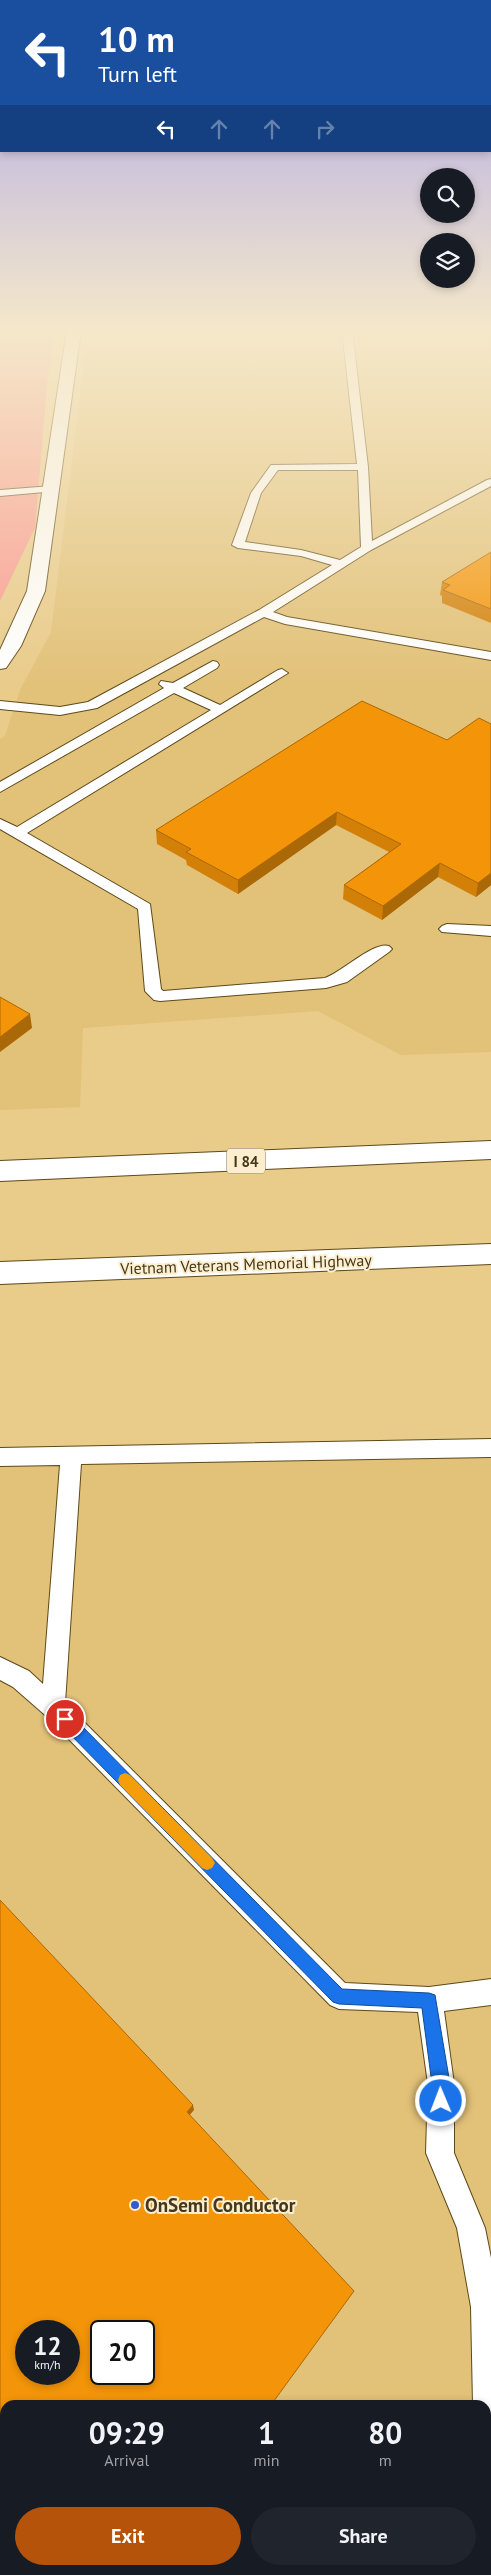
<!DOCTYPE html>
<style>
body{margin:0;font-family:"PT Sans",sans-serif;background:#20242c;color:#f1f3f6;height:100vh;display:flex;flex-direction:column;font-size:19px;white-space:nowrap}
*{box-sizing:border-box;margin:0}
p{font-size:16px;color:#9ea1a6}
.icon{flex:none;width:28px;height:28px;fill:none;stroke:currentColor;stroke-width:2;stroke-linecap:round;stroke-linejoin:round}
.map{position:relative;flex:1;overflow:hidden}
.details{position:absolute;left:0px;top:2400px;width:491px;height:175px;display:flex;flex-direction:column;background:#171b24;border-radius:15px 15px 0 0;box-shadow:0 2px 8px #0003}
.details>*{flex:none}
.banner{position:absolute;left:0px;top:0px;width:491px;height:152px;box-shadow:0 2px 8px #0003;background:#1a4fa0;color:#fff;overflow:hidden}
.controls{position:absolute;left:420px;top:168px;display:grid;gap:10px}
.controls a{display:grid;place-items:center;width:55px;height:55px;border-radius:50%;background:#171b24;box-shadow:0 2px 8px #0003;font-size:25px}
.speed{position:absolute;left:15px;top:2320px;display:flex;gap:10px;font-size:25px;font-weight:700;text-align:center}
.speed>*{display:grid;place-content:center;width:65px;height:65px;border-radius:50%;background:#171b24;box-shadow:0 2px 8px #0003;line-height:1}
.speed small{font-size:12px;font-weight:400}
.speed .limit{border:2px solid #111;border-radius:8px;background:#fff;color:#111}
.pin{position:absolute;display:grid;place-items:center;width:42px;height:42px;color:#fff;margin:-21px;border:2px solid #fff;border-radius:50%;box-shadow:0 1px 5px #0007}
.me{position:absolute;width:55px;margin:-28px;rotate:359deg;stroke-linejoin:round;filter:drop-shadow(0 0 4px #0008)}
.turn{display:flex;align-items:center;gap:18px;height:105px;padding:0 15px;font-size:22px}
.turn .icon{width:65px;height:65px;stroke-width:2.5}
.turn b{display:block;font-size:35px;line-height:42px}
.lanes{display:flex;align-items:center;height:48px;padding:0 15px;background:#0003;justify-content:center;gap:25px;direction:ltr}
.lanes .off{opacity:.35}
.eta{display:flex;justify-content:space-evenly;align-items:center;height:85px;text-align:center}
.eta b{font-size:30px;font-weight:600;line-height:35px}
.cta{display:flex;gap:10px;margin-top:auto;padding:10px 15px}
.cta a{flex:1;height:58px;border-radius:30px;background:#b45309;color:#fff;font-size:20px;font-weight:600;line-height:58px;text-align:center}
.cta a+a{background:#20242c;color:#f1f3f6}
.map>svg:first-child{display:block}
.built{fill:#e2c178;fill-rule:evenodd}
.green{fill:#fa9a91}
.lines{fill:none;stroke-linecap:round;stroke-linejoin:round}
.lane-casing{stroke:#5e4918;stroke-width:2}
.secondary-casing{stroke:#5e4918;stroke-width:2}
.highway-casing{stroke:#5e4918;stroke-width:2}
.lane{fill:#fff;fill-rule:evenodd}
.secondary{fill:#fff;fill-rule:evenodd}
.highway{fill:#fff;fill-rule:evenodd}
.wall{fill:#d28008}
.shaded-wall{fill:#ab6806}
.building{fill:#f49509;stroke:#ab6806;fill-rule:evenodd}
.route{fill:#1a73e8;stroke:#114b97}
.slow{fill:#f59e0b}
.poi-dot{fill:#335ccc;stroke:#fdeece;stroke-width:2}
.labels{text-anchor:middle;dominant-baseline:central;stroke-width:4;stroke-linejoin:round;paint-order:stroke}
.shield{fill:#fdeece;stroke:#7b6e51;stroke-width:1}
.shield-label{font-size:15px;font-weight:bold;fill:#43371c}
.street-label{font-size:16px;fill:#43371c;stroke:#fdeece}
.near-poi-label{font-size:19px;font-weight:bold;fill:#43371c;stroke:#fdeece;text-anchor:start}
</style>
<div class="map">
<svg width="491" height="2575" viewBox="0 0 491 2575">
<rect width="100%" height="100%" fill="#e9cb8a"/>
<path class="built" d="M 88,330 L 491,330 L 491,1052 L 401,1055 L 318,1011 L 83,1028 L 80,1107 L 0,1110 L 0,739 L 5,736 L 20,690 L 51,632 Z
M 489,1440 L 491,1456 L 491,2575 L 0,2575 L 0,1447 ZM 26,2331 L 69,2331 L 69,2374 L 26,2374 ZM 101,2331 L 144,2331 L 144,2374 L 101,2374 ZM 5,2405 L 486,2405 L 486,2570 L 5,2570 Z"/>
<path class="green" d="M 0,330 L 56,330 L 48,374 L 35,528 L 0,601 Z"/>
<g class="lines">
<g class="lane-casing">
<path id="lane" d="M 342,330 L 352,330 L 368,467 L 372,541 L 487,480 L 491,479 L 491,486 L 371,550 L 273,612 L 287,617 L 491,652 L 491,660 L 285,624 L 264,617 L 97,708 L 60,715 L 0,709 L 0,701 L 60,707 L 88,702 L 259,610 L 332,565 L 301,556 L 238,548 L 232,545 L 251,493 L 271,465 L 357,464 ZM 278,470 L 358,470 L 361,547 L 340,560 L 301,550 L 245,542 L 261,493 Z
M 52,486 L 56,487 L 56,491 L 0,496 L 0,490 Z
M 213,661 L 217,662 L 219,665 L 217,668 L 183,688 L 220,705 L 278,670 L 282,669 L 288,673 L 27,833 L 150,904 L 161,989 L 163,991 L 325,978 C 342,972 374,941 389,946 L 392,949 L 389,952 L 347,982 L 326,988 L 160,1001 L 154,1000 L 145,991 L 138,909 L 0,829 L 0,819 L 17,827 L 211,710 L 174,693 L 0,792 L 0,782 L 164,688 L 159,684 L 161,681 L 173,683 Z
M 447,924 L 491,926 L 491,936 L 442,932 L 439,929 L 442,926 Z
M 491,1439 L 491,1457 L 81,1464 L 65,1703 L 345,1983 L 429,1987 L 491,1979 L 491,2005 L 444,2011 L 454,2084 L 454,2153 L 485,2228 L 491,2258 L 491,2467 L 486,2469 L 486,2405 L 473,2405 L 471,2307 L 457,2228 L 426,2153 L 428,2084 L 418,2012 L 339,2009 L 330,2005 L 45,1715 L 13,1687 L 0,1680 L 0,1657 L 29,1671 L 43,1684 L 60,1465 L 0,1466 L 0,1448 Z
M 486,2559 L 491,2575 L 459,2575 L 459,2570 L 486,2570 Z"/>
</g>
<g class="secondary-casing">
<path id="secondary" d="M 67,330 L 81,330 L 45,591 L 21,646 L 6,668 L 0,669 L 0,650 L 27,591 Z"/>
</g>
<g class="highway-casing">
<path id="highway" d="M 491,1141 L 491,1159 L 0,1181 L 0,1161 Z
M 491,1244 L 491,1264 L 0,1284 L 0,1262 Z"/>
</g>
<use href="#lane" class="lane"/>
<use href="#secondary" class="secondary"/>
<use href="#highway" class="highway"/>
</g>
<path class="wall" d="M 491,552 L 491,623 L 442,603 L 442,596 L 440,595 L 442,582 Z
M 362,701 L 491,885 L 476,897 L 438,877 L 382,920 L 343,899 L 344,885 L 389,852 L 336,825 L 238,894 L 187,865 L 186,860 L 157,844 L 156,830 Z"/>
<path class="shaded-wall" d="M 337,812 L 336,825 L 238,894 L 238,880 Z
M 440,863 L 438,877 L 382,920 L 383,906 Z
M 491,873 L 491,885 L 476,897 L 478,883 Z
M 30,1014 L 32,1028 L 0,1052 L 0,1037 Z
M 193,2105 L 194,2110 L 188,2117 L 187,2112 Z
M 160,2570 L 164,2570 L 168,2575 L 164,2575 Z"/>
<path class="building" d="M 491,552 L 491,609 L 443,590 L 450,585 L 442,582 Z
M 362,701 L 447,740 L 479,718 L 491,724 L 491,873 L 478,883 L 440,863 L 383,906 L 344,885 L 401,844 L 337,812 L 238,880 L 186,852 L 191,849 L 156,830 Z
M 0,997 L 30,1014 L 0,1037 Z
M 0,1900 L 193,2105 L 187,2112 L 354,2291 L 271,2405 L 5,2405 L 5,2570 L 160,2570 L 164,2575 L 0,2575 ZM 26,2331 L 69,2331 L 69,2374 L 26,2374 ZM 101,2331 L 144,2331 L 144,2374 L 101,2374 Z"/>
<linearGradient id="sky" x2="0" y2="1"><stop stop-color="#a9a4ea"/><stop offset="0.48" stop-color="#f5e8ca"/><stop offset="1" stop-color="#f5e8ca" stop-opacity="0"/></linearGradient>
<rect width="491" height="690" fill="url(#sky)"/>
<path class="route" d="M 65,1712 L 70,1714 L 342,1989 L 429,1993 L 435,1995 L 450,2084 L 447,2107 L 441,2109 L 435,2107 L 422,2008 L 339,2004 L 333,2002 L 60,1724 L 58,1719 L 60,1714 Z"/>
<path class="slow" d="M 125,1773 L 130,1775 L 212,1858 L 215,1863 L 212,1868 L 207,1870 L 202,1868 L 120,1785 L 118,1780 L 120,1775 Z"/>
<circle class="poi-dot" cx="135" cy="2205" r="5"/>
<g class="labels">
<rect class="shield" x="227" y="1148.5" width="38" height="25" rx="4"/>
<g class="shield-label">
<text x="246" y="1161">I 84</text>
</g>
<g class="street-label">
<text transform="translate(246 1264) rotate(-2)">Vietnam Veterans Memorial Highway</text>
</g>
<g class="near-poi-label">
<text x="145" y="2205">OnSemi Conductor</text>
</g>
</g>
</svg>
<div class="controls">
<a><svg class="icon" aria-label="search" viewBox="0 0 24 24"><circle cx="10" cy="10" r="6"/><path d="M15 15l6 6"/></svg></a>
<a><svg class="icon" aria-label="layers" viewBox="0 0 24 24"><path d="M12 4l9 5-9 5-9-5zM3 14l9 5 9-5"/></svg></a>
</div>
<div class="speed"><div>12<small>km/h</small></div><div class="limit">20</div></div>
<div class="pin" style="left:65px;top:1719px;background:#d93025"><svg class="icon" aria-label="arrive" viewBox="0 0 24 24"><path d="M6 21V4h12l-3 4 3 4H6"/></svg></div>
<svg class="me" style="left:441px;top:2101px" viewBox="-20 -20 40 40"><circle r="17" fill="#1a73e8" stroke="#fff" stroke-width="3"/><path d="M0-11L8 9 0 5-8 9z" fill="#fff"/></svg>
<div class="banner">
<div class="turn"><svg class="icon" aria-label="left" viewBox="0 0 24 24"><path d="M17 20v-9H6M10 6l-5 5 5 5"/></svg><div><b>10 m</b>Turn left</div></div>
<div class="lanes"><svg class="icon" aria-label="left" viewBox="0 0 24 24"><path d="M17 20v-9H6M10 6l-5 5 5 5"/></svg><svg class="icon off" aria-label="ahead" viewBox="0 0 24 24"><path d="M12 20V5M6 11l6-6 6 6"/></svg><svg class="icon off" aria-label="ahead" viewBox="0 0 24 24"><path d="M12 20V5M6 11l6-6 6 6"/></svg><svg class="icon off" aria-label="right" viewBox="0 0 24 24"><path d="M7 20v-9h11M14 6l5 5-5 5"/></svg></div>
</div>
<section class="details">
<div class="eta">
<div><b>09:29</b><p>Arrival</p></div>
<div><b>1</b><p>min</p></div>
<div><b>80</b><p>m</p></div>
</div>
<div class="cta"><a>Exit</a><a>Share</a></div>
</section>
</div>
